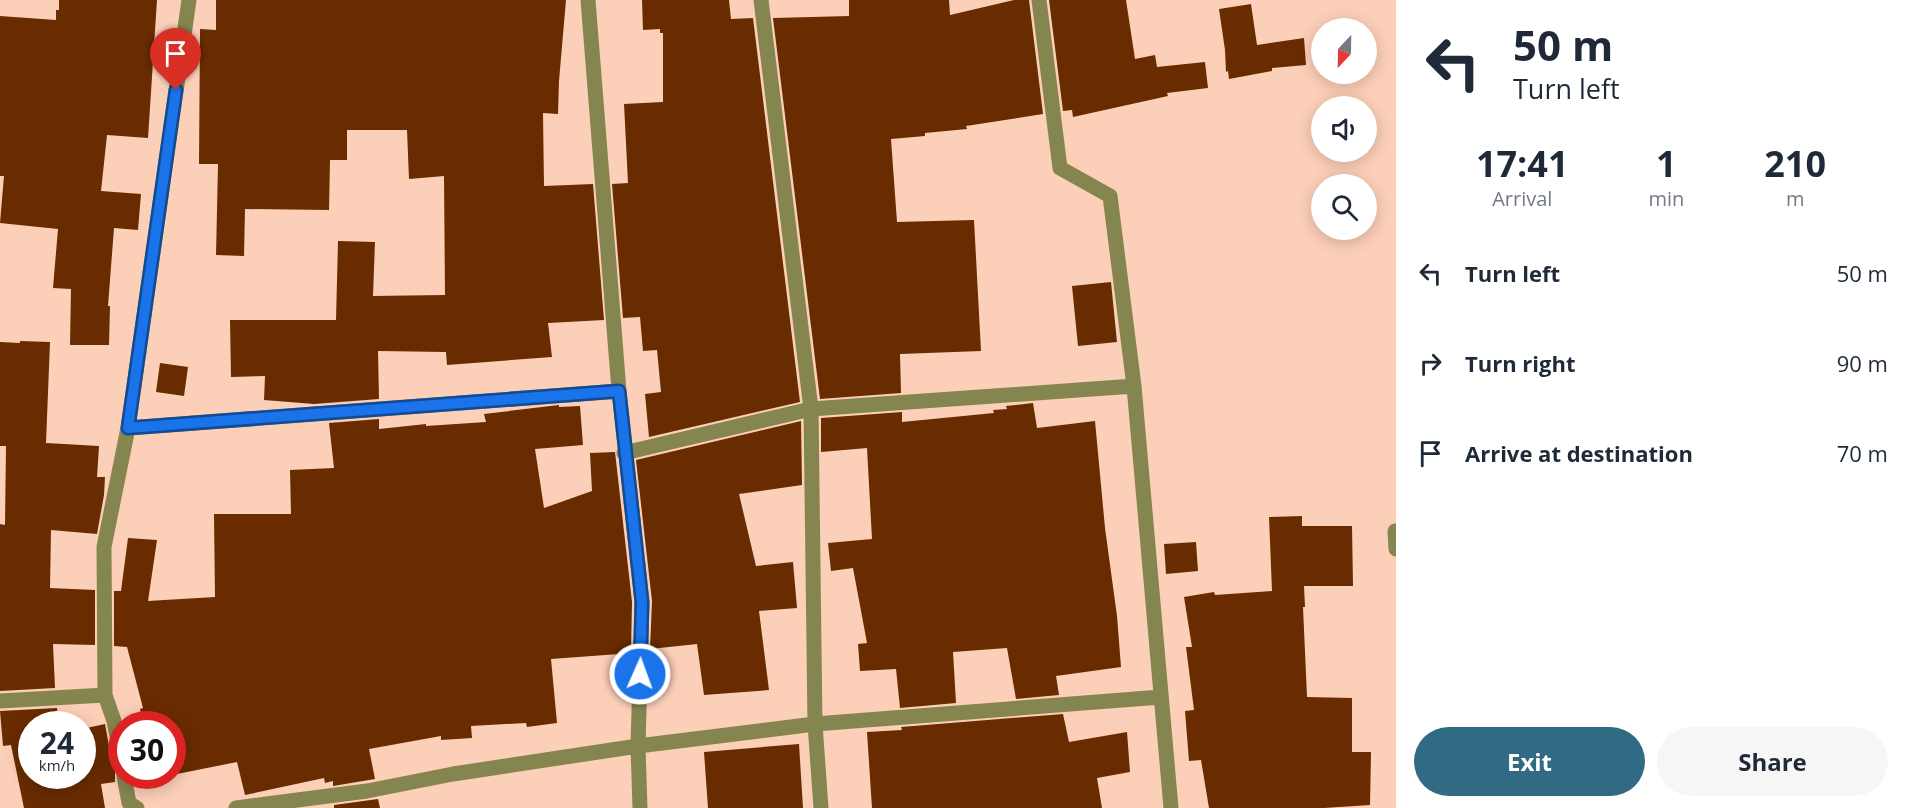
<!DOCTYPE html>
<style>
body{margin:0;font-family:"Open Sans",sans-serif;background:#f6f6f7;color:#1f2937;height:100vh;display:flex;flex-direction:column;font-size:22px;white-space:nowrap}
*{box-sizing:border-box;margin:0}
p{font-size:20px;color:#747a83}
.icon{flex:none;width:33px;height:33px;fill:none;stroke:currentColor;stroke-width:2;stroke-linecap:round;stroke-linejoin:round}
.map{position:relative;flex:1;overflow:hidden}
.sheet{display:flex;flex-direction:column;background:#fff;width:510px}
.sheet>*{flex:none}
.banner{background:#fff;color:#1f2937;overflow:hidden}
.needle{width:39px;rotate:202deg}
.tools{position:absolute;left:1311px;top:18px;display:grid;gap:12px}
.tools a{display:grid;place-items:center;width:66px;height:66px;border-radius:50%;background:#fff;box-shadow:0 3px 15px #0003;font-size:30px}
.speed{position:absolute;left:18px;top:711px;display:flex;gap:12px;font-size:30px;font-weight:700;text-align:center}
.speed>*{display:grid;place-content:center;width:78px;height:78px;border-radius:50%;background:#fff;box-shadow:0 3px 15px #0003;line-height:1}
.speed small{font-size:15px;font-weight:400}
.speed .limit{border:9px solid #d22;background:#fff;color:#111}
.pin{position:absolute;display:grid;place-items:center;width:51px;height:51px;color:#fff;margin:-62px -26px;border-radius:50% 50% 50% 0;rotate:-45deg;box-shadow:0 0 6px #0007}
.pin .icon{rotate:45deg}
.me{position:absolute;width:66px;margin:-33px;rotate:2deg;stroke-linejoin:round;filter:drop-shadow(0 0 4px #0008)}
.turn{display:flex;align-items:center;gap:21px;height:126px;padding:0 18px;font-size:27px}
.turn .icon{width:78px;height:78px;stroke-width:2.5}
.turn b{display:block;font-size:42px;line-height:51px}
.eta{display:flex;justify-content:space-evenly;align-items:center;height:102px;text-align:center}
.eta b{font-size:36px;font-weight:700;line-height:42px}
.action{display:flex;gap:12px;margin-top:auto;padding:12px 18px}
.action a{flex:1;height:69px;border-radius:36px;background:#316a83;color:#fff;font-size:24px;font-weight:700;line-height:69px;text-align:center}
.action a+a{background:#f6f6f7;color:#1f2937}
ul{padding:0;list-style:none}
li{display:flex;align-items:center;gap:18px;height:90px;padding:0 18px}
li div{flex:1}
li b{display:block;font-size:22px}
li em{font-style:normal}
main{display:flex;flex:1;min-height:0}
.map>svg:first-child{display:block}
.building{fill:#692b00}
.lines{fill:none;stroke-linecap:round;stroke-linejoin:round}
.minor{stroke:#85864f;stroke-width:15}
.route-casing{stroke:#114b97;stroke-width:15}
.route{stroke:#1a73e8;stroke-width:10}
</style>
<main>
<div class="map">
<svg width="1396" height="808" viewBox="0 0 1396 808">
<rect width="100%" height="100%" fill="#fccfb8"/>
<path class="building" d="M 59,0 L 157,0 L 148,138 L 107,135 L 101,191 L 141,194 L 138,230 L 114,228 L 108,306 L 110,306 L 109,345 L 70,345 L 71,289 L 53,288 L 58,229 L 0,223 L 4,176 L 0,176 L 0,16 L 56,20 L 56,10 L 59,10 Z
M 216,0 L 566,0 L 559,81 L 558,114 L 543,113 L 544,186 L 593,184 L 604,320 L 548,323 L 552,357 L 447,365 L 446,352 L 378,351 L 379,399 L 314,404 L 264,400 L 265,376 L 231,377 L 230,320 L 336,320 L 338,241 L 375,242 L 373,296 L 445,295 L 444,176 L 409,179 L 407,130 L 347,130 L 347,160 L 330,160 L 329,210 L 245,209 L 244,256 L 216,255 L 218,164 L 199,164 L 200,29 L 216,30 Z
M 642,0 L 729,0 L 731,19 L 753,18 L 800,402 L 649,437 L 645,394 L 661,392 L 657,350 L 643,351 L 640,317 L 623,318 L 612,184 L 628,183 L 624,104 L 663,102 L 663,33 L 660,33 L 660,29 L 643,30 Z
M 849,0 L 949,0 L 950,15 L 1014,0 L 1029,0 L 1043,114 L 966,126 L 967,129 L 925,133 L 925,136 L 891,139 L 897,222 L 974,220 L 981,351 L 900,354 L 901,393 L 820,399 L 773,18 L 849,16 Z
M 1049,0 L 1126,0 L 1135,59 L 1155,55 L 1157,67 L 1205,62 L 1208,88 L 1167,93 L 1168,96 L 1073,117 L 1072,110 L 1063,111 Z
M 1251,4 L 1257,45 L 1304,38 L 1306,65 L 1272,68 L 1272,71 L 1229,79 L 1228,71 L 1226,72 L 1225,50 L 1219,9 Z
M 1111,282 L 1117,342 L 1078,346 L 1072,286 Z
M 20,341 L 50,342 L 46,443 L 99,446 L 97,477 L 105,477 L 104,495 L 97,534 L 51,530 L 50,588 L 95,590 L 95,645 L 53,644 L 55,688 L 0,691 L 0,524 L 5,525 L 6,446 L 0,446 L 0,342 L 20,343 Z
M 160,363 L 188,367 L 184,396 L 156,392 Z
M 1033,403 L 1037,428 L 1095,421 L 1105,528 L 1117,616 L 1121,667 L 1056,676 L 1059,695 L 1016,699 L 1007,648 L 953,652 L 956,703 L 900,708 L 896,669 L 860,671 L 858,644 L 867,643 L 853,568 L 831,571 L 828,543 L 872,539 L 867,448 L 821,452 L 821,418 L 902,412 L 902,422 L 994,413 L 993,410 L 1007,409 L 1006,406 Z
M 559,405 L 559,407 L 580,406 L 583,445 L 535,449 L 544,508 L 592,491 L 590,453 L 615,452 L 632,602 L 631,651 L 619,653 L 619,654 L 551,659 L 557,723 L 527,727 L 526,723 L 471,726 L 472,738 L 441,740 L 441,736 L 369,749 L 375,779 L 333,786 L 333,781 L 325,783 L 324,778 L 245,795 L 237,762 L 172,775 L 172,724 L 125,724 L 124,720 L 142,717 L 140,709 L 143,708 L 127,647 L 114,646 L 114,591 L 121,591 L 128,538 L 157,540 L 148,601 L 215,597 L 214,514 L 291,514 L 290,470 L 334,468 L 329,423 L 379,419 L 379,429 L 426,424 L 426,426 L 486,422 L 484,414 Z
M 801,421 L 802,485 L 739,494 L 756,566 L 793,562 L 797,608 L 759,611 L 769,690 L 704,695 L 697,644 L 650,649 L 652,601 L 636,460 Z
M 1302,516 L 1302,526 L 1352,526 L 1353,586 L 1304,586 L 1305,607 L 1303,607 L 1307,697 L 1352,698 L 1352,752 L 1371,752 L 1370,805 L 1324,808 L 1209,808 L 1201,760 L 1189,761 L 1185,711 L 1194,710 L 1186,647 L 1192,647 L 1184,597 L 1214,592 L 1215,595 L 1272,591 L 1269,517 Z
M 1196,542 L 1198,571 L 1166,574 L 1164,544 Z
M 57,708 L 58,724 L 32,724 L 32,776 L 82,776 L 82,729 L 105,724 L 112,763 L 117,769 L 115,773 L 115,782 L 101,784 L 105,808 L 24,808 L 11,745 L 3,746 L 0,711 Z
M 1063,714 L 1069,742 L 1127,732 L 1130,772 L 1097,778 L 1102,808 L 872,808 L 867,732 L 902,730 L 901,727 Z
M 799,744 L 803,808 L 708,808 L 704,752 Z
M 378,799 L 380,808 L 334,808 L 334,805 Z"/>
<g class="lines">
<path class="minor" d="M 588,0 L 619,391 L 642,602 L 638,746 L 640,808
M 761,0 L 811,409 L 815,724 L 821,808
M 1039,0 L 1060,168 L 1110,196 L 1134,386 L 1171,808
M 128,428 L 619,391
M 624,453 L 811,409 L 1134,386
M 1395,531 L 1396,549
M 0,701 L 105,695
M 122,761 L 114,721 L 105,695 L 104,547 L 128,428 L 189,0
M 124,776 L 129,803 L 137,808
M 236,808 L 367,791 L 453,774 L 638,746 L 815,724 L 1161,697"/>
</g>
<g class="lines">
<g class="route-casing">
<path id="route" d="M 176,90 L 128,428 L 619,391 L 642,602 L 640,674"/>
</g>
<use href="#route" class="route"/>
</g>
</svg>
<div class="tools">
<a><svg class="needle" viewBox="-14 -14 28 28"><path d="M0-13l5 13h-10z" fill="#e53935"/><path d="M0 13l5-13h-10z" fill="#747a83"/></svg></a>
<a><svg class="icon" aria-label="sound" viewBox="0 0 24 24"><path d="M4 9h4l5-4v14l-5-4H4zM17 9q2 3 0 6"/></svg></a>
<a><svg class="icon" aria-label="search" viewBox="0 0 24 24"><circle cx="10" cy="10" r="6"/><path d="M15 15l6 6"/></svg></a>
</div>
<div class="speed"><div>24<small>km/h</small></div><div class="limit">30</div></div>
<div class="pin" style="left:176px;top:90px;background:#d93025"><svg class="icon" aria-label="arrive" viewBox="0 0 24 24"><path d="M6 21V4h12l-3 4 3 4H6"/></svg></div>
<svg class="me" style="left:640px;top:674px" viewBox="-20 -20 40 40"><circle r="17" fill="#1a73e8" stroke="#fff" stroke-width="3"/><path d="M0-11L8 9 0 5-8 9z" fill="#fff"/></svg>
</div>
<section class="sheet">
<div class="banner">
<div class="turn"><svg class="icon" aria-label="left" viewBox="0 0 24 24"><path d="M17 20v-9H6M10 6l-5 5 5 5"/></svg><div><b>50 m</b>Turn left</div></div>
</div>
<div class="eta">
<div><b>17:41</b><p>Arrival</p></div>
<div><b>1</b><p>min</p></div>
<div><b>210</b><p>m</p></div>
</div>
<ul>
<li><svg class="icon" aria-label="left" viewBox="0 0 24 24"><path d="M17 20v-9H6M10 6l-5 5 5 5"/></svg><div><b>Turn left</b></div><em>50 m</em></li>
<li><svg class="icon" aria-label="right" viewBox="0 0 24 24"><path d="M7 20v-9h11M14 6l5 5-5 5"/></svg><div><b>Turn right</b></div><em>90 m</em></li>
<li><svg class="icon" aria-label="arrive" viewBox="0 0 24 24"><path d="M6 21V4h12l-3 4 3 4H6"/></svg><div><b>Arrive at destination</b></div><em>70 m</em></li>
</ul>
<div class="action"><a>Exit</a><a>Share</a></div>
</section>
</main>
